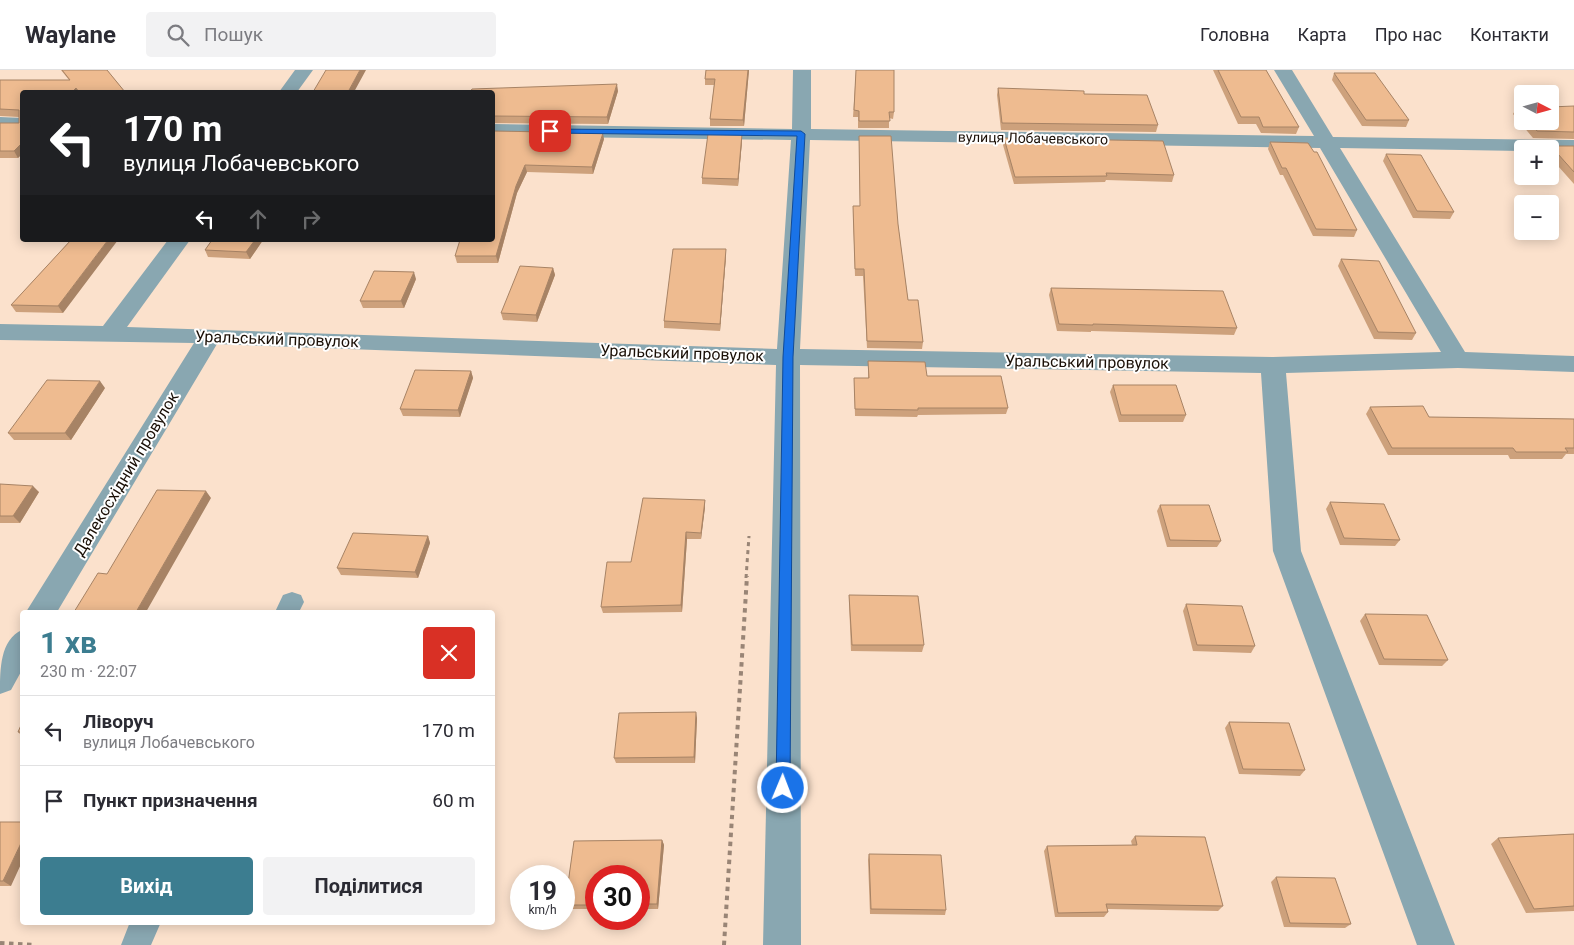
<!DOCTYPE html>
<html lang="uk">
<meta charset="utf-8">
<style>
body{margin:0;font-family:Roboto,sans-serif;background:#f2f2f3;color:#2b2b33;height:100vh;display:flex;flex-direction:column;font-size:19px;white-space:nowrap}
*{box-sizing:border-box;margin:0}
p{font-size:16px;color:#7c7c81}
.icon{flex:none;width:28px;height:28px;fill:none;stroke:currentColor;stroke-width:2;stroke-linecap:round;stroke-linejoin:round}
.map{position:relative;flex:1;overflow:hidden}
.side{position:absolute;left:20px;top:540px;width:475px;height:315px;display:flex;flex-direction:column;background:#fff;border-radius:5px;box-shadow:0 2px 12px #0003}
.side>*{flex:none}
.top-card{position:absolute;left:20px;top:20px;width:475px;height:152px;border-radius:5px;box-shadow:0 2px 12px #0003;background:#202124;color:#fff;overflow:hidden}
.needle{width:32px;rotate:96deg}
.fabs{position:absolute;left:1514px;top:15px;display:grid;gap:10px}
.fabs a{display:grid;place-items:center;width:45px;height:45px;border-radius:5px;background:#fff;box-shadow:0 2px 12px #0003;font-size:25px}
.speed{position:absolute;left:510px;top:795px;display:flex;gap:10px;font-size:25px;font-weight:700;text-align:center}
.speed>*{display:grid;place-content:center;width:65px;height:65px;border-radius:50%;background:#fff;box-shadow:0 2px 12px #0003;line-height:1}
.speed small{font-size:12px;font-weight:400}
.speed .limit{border:8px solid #d22;background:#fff;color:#111}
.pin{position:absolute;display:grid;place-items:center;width:42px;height:42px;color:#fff;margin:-21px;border-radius:10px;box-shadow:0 2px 8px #0006}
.me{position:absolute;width:55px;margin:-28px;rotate:1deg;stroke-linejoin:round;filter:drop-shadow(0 0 4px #0008)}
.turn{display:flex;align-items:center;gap:18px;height:105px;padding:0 20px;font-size:22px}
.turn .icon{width:65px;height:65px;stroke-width:2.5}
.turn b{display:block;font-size:35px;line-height:42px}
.lanes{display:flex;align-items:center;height:48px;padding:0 20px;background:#0003;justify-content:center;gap:25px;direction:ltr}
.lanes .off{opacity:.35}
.round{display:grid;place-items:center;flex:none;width:52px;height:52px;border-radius:5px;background:#f2f2f3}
.head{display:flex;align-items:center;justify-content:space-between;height:85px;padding:0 20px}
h1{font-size:30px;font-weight:700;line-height:38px;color:#3c7d90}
.action{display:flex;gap:10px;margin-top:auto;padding:10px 20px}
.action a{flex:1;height:58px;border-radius:5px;background:#3c7d90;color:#fff;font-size:20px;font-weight:700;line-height:58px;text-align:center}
.action a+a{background:#f2f2f3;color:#2b2b33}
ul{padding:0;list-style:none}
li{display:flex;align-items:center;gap:15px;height:70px;padding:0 20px;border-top:1px solid #e1e1e2}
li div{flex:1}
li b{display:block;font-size:19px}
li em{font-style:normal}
header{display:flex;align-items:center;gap:30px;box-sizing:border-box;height:70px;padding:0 25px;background:#fff;border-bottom:1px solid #e1e1e2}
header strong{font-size:24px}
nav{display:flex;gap:28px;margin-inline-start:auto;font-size:18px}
.search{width:350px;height:45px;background:#f2f2f3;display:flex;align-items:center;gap:12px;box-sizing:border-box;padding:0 18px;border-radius:5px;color:#7c7c81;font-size:19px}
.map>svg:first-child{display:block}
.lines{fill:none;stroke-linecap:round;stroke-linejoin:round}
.path-far1{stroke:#998576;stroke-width:3;stroke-dasharray:4 4;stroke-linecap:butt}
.path{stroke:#998576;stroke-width:4;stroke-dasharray:4.5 4.5;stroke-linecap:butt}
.lane{fill:#89a7b1;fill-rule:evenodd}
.street{fill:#89a7b1;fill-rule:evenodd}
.wall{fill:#cda17c}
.shaded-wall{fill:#a78365}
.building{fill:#eebb90;stroke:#a78365}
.route{fill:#1a73e8;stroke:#114b97}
.labels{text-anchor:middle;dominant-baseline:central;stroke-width:4;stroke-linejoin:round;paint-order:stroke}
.far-street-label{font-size:14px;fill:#1a0f06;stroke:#fff}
.street-label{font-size:16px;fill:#1a0f06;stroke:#fff}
</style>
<header>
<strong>Waylane</strong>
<div class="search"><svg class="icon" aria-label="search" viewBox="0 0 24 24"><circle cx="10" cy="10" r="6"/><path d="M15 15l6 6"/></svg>Пошук</div>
<nav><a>Головна</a><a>Карта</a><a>Про нас</a><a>Контакти</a></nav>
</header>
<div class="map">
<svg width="1574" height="875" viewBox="0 0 1574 875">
<rect width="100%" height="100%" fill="#fbe1cc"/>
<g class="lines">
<path class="path-far1" d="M 746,508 L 749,466"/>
<path class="path" d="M 0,873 L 34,875
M 724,875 L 747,506"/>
<path class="lane" d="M 292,522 L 301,525 L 304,532 L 299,542 L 275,542 L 283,525 Z
M 130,852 L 161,852 L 151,875 L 121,875 Z"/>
<path class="street" d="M 295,0 L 313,0 L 297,22 L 279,22 Z
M 793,0 L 811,0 L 811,59 L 1314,66 L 1274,0 L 1292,0 L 1333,67 L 1574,70 L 1574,82 L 1550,81 L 1550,79 L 1522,79 L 1522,81 L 1340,78 L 1465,282 L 1574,286 L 1574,302 L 1458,298 L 1286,303 L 1301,481 L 1455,875 L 1417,875 L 1273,481 L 1261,303 L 800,295 L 801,875 L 763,875 L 776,295 L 217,274 L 57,542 L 26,542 L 194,273 L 0,270 L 0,254 L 103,256 L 168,170 L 190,170 L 127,257 L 777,279 L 791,70 L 492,66 L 492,54 L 792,59 ZM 810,70 L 1320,78 L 1441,282 L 1273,287 L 800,279 Z
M 0,47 L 22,48 L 22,58 L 0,59 Z
M 22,560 L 22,600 L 11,620 L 0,624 C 0,599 0,570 22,560 Z"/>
</g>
<path class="wall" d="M 61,0 L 107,0 L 125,22 L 22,22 L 22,84 L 18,88 L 0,88 L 0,53 L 19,53 L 19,47 L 0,46 L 0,10 L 69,10 Z
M 706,0 L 749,0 L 744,56 L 710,56 L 710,49 L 714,15 L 705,15 L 705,9 Z
M 856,0 L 894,42 L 893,49 L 889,48 L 889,58 L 858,58 L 858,47 L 853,47 Z
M 1213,0 L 1266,0 L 1299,57 L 1296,64 L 1261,63 L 1256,54 L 1238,54 Z
M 1334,3 L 1409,50 L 1406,57 L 1362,56 L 1332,10 Z
M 998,18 L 1084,24 L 1158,55 L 1156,62 L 1001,60 L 997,25 Z
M 618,21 L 608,54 L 492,53 L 492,22 Z
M 1574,36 L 1574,69 L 1533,68 L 1513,44 L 1517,37 L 1522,37 L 1522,51 L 1550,51 Z
M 492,61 L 604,69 L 593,104 L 527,102 L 517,123 L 498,193 L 457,193 L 455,186 L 492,170 Z
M 859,66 L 898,154 L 908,230 L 923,272 L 922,279 L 867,278 L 863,206 L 855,206 L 853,143 L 853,136 L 860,136 Z
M 1004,68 L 1174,105 L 1172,112 L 1106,110 L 1105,112 L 1014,114 L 1003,75 Z
M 742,71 L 738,116 L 702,114 L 702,108 Z
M 1270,72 L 1357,160 L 1354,167 L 1313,166 L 1283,105 L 1280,105 L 1268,79 Z
M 1549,74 L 1554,76 L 1574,76 L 1574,114 L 1550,87 L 1550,79 L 1546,79 Z
M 1386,84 L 1454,142 L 1450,149 L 1413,148 L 1383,91 Z
M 71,170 L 63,243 L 16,242 L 11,235 Z
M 212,170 L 263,170 L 250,189 L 208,187 L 205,180 Z
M 726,186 L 720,261 L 664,258 L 664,251 Z
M 1341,189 L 1416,263 L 1412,270 L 1374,269 L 1338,196 Z
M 553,198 L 555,205 L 537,252 L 503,250 L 501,243 Z
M 416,209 L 404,238 L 363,238 L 360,231 Z
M 1051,218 L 1237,258 L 1234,265 L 1091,261 L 1091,262 L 1057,261 L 1049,225 Z
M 868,291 L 927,306 L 1008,338 L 1006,344 L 918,345 L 917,347 L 855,346 L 854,308 L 868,308 Z
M 471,301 L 473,308 L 460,347 L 403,346 L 400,339 Z
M 1113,315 L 1186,345 L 1183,352 L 1119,352 L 1110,322 Z
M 105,318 L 71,370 L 14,370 L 8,363 Z
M 1370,337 L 1429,347 L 1574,349 L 1574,384 L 1566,384 L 1562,389 L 1510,389 L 1508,385 L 1388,385 L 1366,344 Z
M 0,414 L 39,422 L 20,453 L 0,453 Z
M 705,430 L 705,437 L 701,469 L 687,469 L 682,542 L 603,543 L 601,537 L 631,492 Z
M 1330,432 L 1400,470 L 1395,476 L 1340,475 L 1326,439 Z
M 1160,435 L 1221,471 L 1217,477 L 1167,477 L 1157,441 Z
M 428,466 L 430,473 L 418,508 L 341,505 L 337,498 Z
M 849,525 L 924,575 L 922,582 L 851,581 L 849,532 Z
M 1186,534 L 1255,576 L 1251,583 L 1193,581 L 1183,541 Z
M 1365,544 L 1448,590 L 1442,596 L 1379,595 L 1360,551 Z
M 697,648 L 695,693 L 616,693 L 614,688 Z
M 1229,652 L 1305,700 L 1300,706 L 1239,704 L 1225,658 Z
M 22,653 L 22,666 L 18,662 Z
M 0,752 L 11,816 L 0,816 Z
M 1574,764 L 1574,841 L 1526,843 L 1491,774 L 1498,768 Z
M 1135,766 L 1223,836 L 1218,841 L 1107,839 L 1108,842 L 1104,847 L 1055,847 L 1044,781 L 1047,776 L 1132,775 L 1131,771 Z
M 662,770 L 664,775 L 658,839 L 639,839 L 639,806 L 596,806 L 596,839 L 568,839 L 565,835 L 574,771 Z
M 869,784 L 946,840 L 945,845 L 870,844 L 868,790 Z
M 1276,807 L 1351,854 L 1345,858 L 1284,857 L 1271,812 Z"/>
<path class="shaded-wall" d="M 360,0 L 366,0 L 354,22 L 348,22 Z
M 748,0 L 749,0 L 744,56 L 743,50 Z
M 617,14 L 618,21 L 608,54 L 607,47 Z
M 76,18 L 78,22 L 72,22 Z
M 603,63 L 604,69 L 593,104 L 592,97 Z
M 742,64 L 742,71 L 738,116 L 738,109 Z
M 22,73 L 22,84 L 18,88 L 14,81 Z
M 525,95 L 527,102 L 517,123 L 498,193 L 496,186 L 516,116 Z
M 108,170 L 118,170 L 63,243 L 58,236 Z
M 255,170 L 263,170 L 250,189 L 246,182 Z
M 726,179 L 726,186 L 720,261 L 720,254 Z
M 553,198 L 555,205 L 537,252 L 536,245 Z
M 414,202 L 416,209 L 404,238 L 401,231 Z
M 471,301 L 473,308 L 460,347 L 458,340 Z
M 100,311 L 105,318 L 71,370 L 65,363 Z
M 33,416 L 39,422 L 20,453 L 13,446 Z
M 206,421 L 211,428 L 146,542 L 136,542 Z
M 705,430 L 705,437 L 701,469 L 701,463 Z
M 686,462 L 687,469 L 682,542 L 681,535 Z
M 428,466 L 430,473 L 418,508 L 415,502 Z
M 696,642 L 697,648 L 695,693 L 694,687 Z
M 662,770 L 664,775 L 658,839 L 657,834 Z
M 22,771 L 22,792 L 11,816 L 3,811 Z"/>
<path class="building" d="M 62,0 L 107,0 L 125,22 L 79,22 L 76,18 L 72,22 L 22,22 L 22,73 L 14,81 L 0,81 L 0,53 L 19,53 L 19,40 L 0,39 L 0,10 L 70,10 Z
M 326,0 L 360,0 L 348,22 L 303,22 L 304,21 L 313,22 Z
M 706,0 L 748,0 L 743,50 L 710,49 L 715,9 L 705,9 Z
M 856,0 L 894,0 L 894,42 L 889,42 L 890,51 L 859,51 L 859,41 L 854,40 Z
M 1218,0 L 1266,0 L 1299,57 L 1263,57 L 1259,47 L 1241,47 Z
M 1334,3 L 1375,3 L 1409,50 L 1366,50 Z
M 617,14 L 607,47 L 492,46 L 492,22 L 470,22 L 472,19 Z
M 998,18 L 1084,21 L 1084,24 L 1147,25 L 1158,55 L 1002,53 Z
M 1574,36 L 1574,62 L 1537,61 L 1529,51 L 1550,51 L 1550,37 Z
M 1517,37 L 1522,37 L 1522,44 Z
M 492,61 L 603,63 L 592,97 L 525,95 L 516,116 L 496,186 L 455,186 L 460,170 L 492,170 Z
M 708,64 L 742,64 L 738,109 L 702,108 Z
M 859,66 L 891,66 L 898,154 L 908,230 L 918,230 L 923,272 L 867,271 L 864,199 L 855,199 L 853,136 L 860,136 Z
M 1004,68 L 1163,71 L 1174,105 L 1106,103 L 1107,106 L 1015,107 Z
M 1270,72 L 1308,73 L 1314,82 L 1317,82 L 1357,160 L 1316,159 L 1286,98 L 1282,98 Z
M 1549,74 L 1554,76 L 1574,76 L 1574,102 Z
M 1386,84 L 1421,85 L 1454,142 L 1417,141 Z
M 71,170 L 108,170 L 58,236 L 11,235 Z
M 212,170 L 255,170 L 246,182 L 205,180 Z
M 673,179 L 726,179 L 720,254 L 664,251 Z
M 1341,189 L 1379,191 L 1416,263 L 1378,262 Z
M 520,196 L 553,198 L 536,245 L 501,243 Z
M 374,201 L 414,202 L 401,231 L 360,231 Z
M 1051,218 L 1223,221 L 1237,258 L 1093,254 L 1093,255 L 1059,254 Z
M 868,291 L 925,292 L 927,306 L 1001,306 L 1008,338 L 918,338 L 918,340 L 855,339 L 854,308 L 869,308 Z
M 415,300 L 471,301 L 458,340 L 400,339 Z
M 47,310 L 100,311 L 65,363 L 8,363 Z
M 1113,315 L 1176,315 L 1186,345 L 1121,345 Z
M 1423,336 L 1429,347 L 1574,349 L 1574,378 L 1565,378 L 1568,382 L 1516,382 L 1513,378 L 1392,378 L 1370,337 Z
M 0,414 L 33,416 L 13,446 L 0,446 Z
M 157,420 L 206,421 L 136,542 L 74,542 L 98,503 L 107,504 Z
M 643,428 L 705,430 L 701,463 L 686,462 L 681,535 L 601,537 L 607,492 L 631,492 Z
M 1330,432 L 1384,434 L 1400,470 L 1344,468 Z
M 1160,435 L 1209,435 L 1221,471 L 1170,470 Z
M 353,463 L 428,466 L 415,502 L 337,498 Z
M 849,525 L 918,526 L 924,575 L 852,575 Z
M 1186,534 L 1242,536 L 1255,576 L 1197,575 Z
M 1365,544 L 1427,545 L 1448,590 L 1384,589 Z
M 696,642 L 694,687 L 614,688 L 619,643 Z
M 1229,652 L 1289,653 L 1305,700 L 1243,699 Z
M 22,653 L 22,662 L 18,662 Z
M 0,752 L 22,752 L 22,771 L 3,811 L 0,811 Z
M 1574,764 L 1574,836 L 1534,839 L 1498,768 Z
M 1135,766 L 1205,767 L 1223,836 L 1106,834 L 1108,842 L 1058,843 L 1047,776 L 1137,775 Z
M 662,770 L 657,834 L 639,834 L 639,806 L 596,806 L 596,835 L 565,835 L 574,771 Z
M 869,784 L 941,785 L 946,840 L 871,839 Z
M 1276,807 L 1335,808 L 1351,854 L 1290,853 Z"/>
<path class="route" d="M 547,59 L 801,61 L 805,64 L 793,287 L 790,718 L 788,723 L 783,725 L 778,723 L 776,718 L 783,287 L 797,66 L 550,63 L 546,61 Z"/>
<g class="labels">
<g class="far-street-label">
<text transform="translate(1033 68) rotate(1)">вулиця Лобачевського</text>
</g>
<g class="street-label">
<text transform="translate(277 269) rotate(2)">Уральський провулок</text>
<text transform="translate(682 283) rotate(2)">Уральський провулок</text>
<text transform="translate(1087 292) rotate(1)">Уральський провулок</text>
<text transform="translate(126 404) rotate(-59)">Далекосхідний провулок</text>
</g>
</g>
</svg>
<div class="fabs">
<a><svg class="needle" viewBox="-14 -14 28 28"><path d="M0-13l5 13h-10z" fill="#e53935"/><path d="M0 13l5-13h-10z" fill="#7c7c81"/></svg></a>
<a>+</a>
<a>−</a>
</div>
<div class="speed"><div>19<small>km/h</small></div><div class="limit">30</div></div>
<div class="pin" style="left:550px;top:61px;background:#d93025"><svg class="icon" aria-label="arrive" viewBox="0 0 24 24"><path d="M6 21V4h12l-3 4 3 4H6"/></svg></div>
<svg class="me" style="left:783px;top:718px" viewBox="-20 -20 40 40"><circle r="17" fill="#1a73e8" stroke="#fff" stroke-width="3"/><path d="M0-11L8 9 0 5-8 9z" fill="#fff"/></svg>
<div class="top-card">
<div class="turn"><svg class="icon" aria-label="left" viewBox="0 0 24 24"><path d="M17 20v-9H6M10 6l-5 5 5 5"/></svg><div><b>170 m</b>вулиця Лобачевського</div></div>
<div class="lanes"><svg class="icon" aria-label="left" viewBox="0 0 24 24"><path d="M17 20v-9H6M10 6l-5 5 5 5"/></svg><svg class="icon off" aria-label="ahead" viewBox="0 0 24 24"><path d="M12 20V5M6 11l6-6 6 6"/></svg><svg class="icon off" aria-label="right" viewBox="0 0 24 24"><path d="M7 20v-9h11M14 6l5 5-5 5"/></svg></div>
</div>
<section class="side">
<div class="head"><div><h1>1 хв</h1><p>230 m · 22:07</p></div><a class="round" style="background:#d93025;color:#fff"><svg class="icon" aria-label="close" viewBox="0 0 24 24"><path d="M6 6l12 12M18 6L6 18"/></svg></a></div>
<ul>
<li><svg class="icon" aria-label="left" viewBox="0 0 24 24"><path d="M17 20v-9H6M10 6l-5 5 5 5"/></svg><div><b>Ліворуч</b><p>вулиця Лобачевського</p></div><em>170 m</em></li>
<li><svg class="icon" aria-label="arrive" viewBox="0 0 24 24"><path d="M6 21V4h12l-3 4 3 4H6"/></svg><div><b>Пункт призначення</b></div><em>60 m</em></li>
</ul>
<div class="action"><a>Вихід</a><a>Поділитися</a></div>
</section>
</div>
